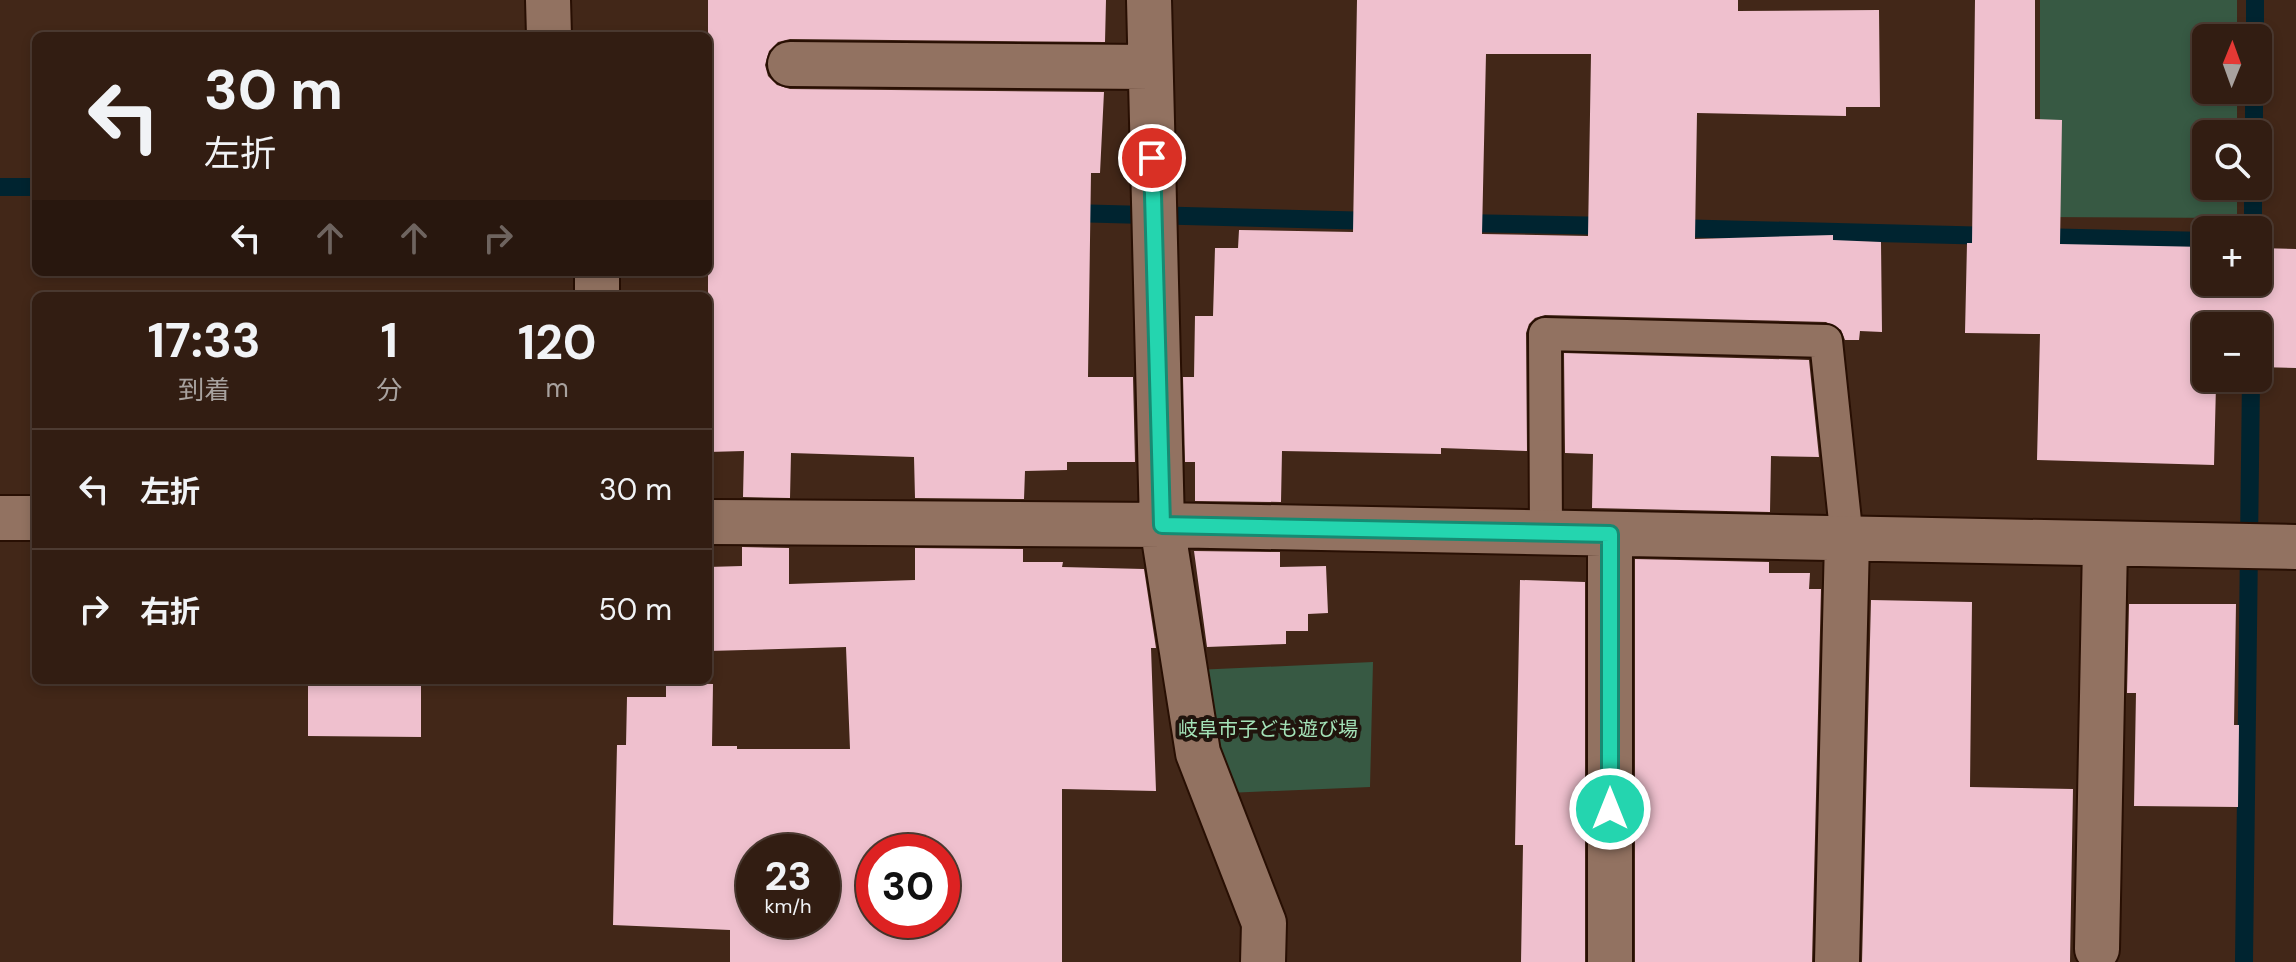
<!DOCTYPE html>
<html lang="ja">
<meta charset="utf-8">
<style>
body{margin:0;font-family:"DM Sans","Noto Sans JP",sans-serif;background:#3a261b;color:#f1f3f6;height:100vh;display:flex;flex-direction:column;font-size:30px;white-space:nowrap}
*{box-sizing:border-box;margin:0}
p{font-size:26px;color:#a8a29f}
.icon{flex:none;width:44px;height:44px;fill:none;stroke:currentColor;stroke-width:2;stroke-linecap:round;stroke-linejoin:round}
.map{position:relative;flex:1;overflow:hidden}
.side{position:absolute;left:32px;top:292px;width:680px;height:392px;display:flex;flex-direction:column;background:#321d12;border-radius:12px;box-shadow:0 4px 12px #0003,0 0 0 2px #4d3b32}
.side>*{flex:none}
.guide{position:absolute;left:32px;top:32px;width:680px;height:244px;border-radius:12px;box-shadow:0 4px 12px #0003,0 0 0 2px #4d3b32;background:#321d12;color:#f1f3f6;overflow:hidden}
.needle{width:52px;rotate:1deg}
.fabs{position:absolute;left:2192px;top:24px;display:grid;gap:16px}
.fabs a{display:grid;place-items:center;width:80px;height:80px;border-radius:12px;background:#321d12;box-shadow:0 4px 12px #0003,0 0 0 2px #4d3b32;font-size:40px}
.speed{position:absolute;left:736px;top:834px;display:flex;gap:16px;font-size:40px;font-weight:700;text-align:center}
.speed>*{display:grid;place-content:center;width:104px;height:104px;border-radius:50%;background:#321d12;box-shadow:0 4px 12px #0003,0 0 0 2px #4d3b32;line-height:1}
.speed small{font-size:20px;font-weight:400}
.speed .limit{border:12px solid #d22;background:#fff;color:#111}
.pin{position:absolute;display:grid;place-items:center;width:68px;height:68px;color:#fff;margin:-34px;border:4px solid #fff;border-radius:50%;box-shadow:0 2px 8px #0007}
.me{position:absolute;width:88px;margin:-44px;rotate:0deg;stroke-linejoin:round;filter:drop-shadow(0 0 6px #0008)}
.turn{display:flex;align-items:center;gap:28px;height:168px;padding:0 40px;font-size:36px}
.turn .icon{width:104px;height:104px;stroke-width:2.5}
.turn b{display:block;font-size:56px;line-height:68px}
.lanes{display:flex;align-items:center;height:76px;padding:0 40px;background:#0003;justify-content:center;gap:40px;direction:ltr}
.lanes .off{opacity:.35}
.eta{display:flex;justify-content:space-evenly;align-items:center;height:136px;text-align:center}
.eta b{font-size:48px;font-weight:700;line-height:56px}
ul{padding:0;list-style:none}
li{display:flex;align-items:center;gap:24px;height:120px;padding:0 40px;border-top:2px solid #4d3b32}
li div{flex:1}
li b{display:block;font-size:30px}
li em{font-style:normal}
.map>svg:first-child{display:block}
.green{fill:#375943}
.lines{fill:none;stroke-linecap:round;stroke-linejoin:round}
.stream{stroke:#002430;stroke-width:18}
.building{fill:#efc0ce;fill-rule:evenodd}
.lane-casing{stroke:#280f03;stroke-width:36}
.street-casing{stroke:#280f03;stroke-width:48}
.lane{stroke:#927261;stroke-width:32}
.street{stroke:#927261;stroke-width:44}
.route-casing{stroke:#178a72;stroke-width:20}
.route{stroke:#24d5af;stroke-width:14}
.labels{text-anchor:middle;dominant-baseline:central;stroke-width:8;stroke-linejoin:round;paint-order:stroke}
.park-label{font-size:20px;fill:#a4e3b8;stroke:#20140d}
</style>
<div class="map">
<svg width="2296" height="962" viewBox="0 0 2296 962">
<rect width="100%" height="100%" fill="#422718"/>
<path class="green" d="M 2040,0 L 2237,0 L 2237,38 L 2206,38 L 2206,90 L 2237,90 L 2237,134 L 2206,134 L 2206,186 L 2237,186 L 2237,218 L 2040,217 Z
M 1373,662 L 1370,787 L 1227,793 L 1195,670 Z"/>
<g class="lines">
<path class="stream" d="M 2255,38 L 2255,0
M 2254,134 L 2254,90
M 0,187 L 36,187
M 1069,213 L 1375,221
M 1461,223 L 1611,226
M 1673,228 L 1995,236
M 2253,230 L 2253,186
M 2037,237 L 2206,241
M 2244,962 L 2251,378"/>
</g>
<path class="building" d="M 708,0 L 1106,0 L 1105,42 L 790,39 L 778,42 L 769,51 L 765,65 L 768,76 L 777,85 L 790,89 L 1104,92 L 1100,173 L 1091,173 L 1088,377 L 1133,377 L 1135,462 L 1067,462 L 1067,470 L 1025,471 L 1024,499 L 915,498 L 914,457 L 791,453 L 790,498 L 743,497 L 744,451 L 708,452 Z
M 1357,0 L 1738,0 L 1738,11 L 1879,10 L 1880,107 L 1846,107 L 1846,116 L 1697,113 L 1695,239 L 1833,235 L 1833,240 L 1881,242 L 1882,332 L 1860,331 L 1859,340 L 1845,340 L 1841,330 L 1826,322 L 1545,315 L 1535,318 L 1529,324 L 1526,333 L 1527,451 L 1441,448 L 1441,454 L 1282,451 L 1281,502 L 1195,501 L 1195,462 L 1185,462 L 1183,377 L 1194,377 L 1195,316 L 1213,316 L 1215,248 L 1238,248 L 1239,230 L 1353,232 ZM 1486,54 L 1591,54 L 1588,236 L 1482,234 Z
M 1975,0 L 2035,0 L 2035,119 L 2062,120 L 2060,244 L 2206,247 L 2206,282 L 2258,282 L 2258,248 L 2296,249 L 2296,368 L 2258,367 L 2258,326 L 2206,326 L 2206,378 L 2232,378 L 2231,386 L 2216,385 L 2214,465 L 2037,460 L 2040,334 L 1965,333 L 1967,243 L 1972,243 Z
M 1564,353 L 1809,360 L 1819,457 L 1771,456 L 1770,512 L 1592,508 L 1593,454 L 1565,453 Z
M 742,547 L 789,548 L 789,584 L 915,580 L 915,548 L 1023,549 L 1023,562 L 1063,562 L 1062,567 L 1144,569 L 1156,648 L 1151,648 L 1156,791 L 1062,789 L 1062,962 L 730,962 L 730,930 L 613,925 L 617,745 L 626,745 L 627,697 L 666,697 L 666,683 L 713,684 L 712,746 L 737,746 L 737,749 L 850,749 L 846,647 L 708,651 L 708,567 L 742,566 ZM 754,852 L 822,852 L 822,920 L 754,920 ZM 874,852 L 942,852 L 942,920 L 874,920 Z
M 1194,551 L 1280,552 L 1280,567 L 1326,566 L 1328,613 L 1308,614 L 1308,631 L 1286,631 L 1286,644 L 1207,647 Z
M 1635,559 L 1769,562 L 1769,573 L 1810,573 L 1809,589 L 1821,589 L 1812,962 L 1635,962 Z
M 1520,580 L 1585,582 L 1585,962 L 1521,962 L 1523,845 L 1515,845 Z
M 1871,600 L 1972,602 L 1970,787 L 2073,789 L 2070,962 L 1862,962 Z
M 2129,604 L 2236,604 L 2234,725 L 2239,725 L 2238,807 L 2134,806 L 2136,693 L 2127,693 Z
M 308,680 L 421,680 L 421,737 L 308,736 Z"/>
<g class="lines">
<g class="lane-casing">
<path id="lane" d="M 1546,533 L 1545,334 L 1826,341 L 1847,540"/>
</g>
<g class="street-casing">
<path id="street" d="M 548,0 L 549,36
M 1149,0 L 1162,525 L 1198,753 L 1264,923 L 1263,962
M 790,64 L 1150,67
M 597,296 L 597,272
M 0,518 L 36,518
M 708,522 L 1162,525 L 2296,547
M 1610,534 L 1610,962
M 2097,949 L 2105,545
M 1837,962 L 1847,540"/>
</g>
<use href="#lane" class="lane"/>
<use href="#street" class="street"/>
</g>
<g class="lines">
<g class="route-casing">
<path id="route" d="M 1152,158 L 1162,525 L 1610,534 L 1610,809"/>
</g>
<use href="#route" class="route"/>
</g>
<g class="labels">
<g class="park-label">
<text x="1268" y="729">岐阜市子ども遊び場</text>
</g>
</g>
</svg>
<div class="fabs">
<a><svg class="needle" viewBox="-14 -14 28 28"><path d="M0-13l5 13h-10z" fill="#e53935"/><path d="M0 13l5-13h-10z" fill="#a8a29f"/></svg></a>
<a><svg class="icon" aria-label="search" viewBox="0 0 24 24"><circle cx="10" cy="10" r="6"/><path d="M15 15l6 6"/></svg></a>
<a>+</a>
<a>−</a>
</div>
<div class="speed"><div>23<small>km/h</small></div><div class="limit">30</div></div>
<div class="pin" style="left:1152px;top:158px;background:#d93025"><svg class="icon" aria-label="arrive" viewBox="0 0 24 24"><path d="M6 21V4h12l-3 4 3 4H6"/></svg></div>
<svg class="me" style="left:1610px;top:809px" viewBox="-20 -20 40 40"><circle r="17" fill="#24d5af" stroke="#fff" stroke-width="3"/><path d="M0-11L8 9 0 5-8 9z" fill="#fff"/></svg>
<div class="guide">
<div class="turn"><svg class="icon" aria-label="left" viewBox="0 0 24 24"><path d="M17 20v-9H6M10 6l-5 5 5 5"/></svg><div><b>30 m</b>左折</div></div>
<div class="lanes"><svg class="icon" aria-label="left" viewBox="0 0 24 24"><path d="M17 20v-9H6M10 6l-5 5 5 5"/></svg><svg class="icon off" aria-label="ahead" viewBox="0 0 24 24"><path d="M12 20V5M6 11l6-6 6 6"/></svg><svg class="icon off" aria-label="ahead" viewBox="0 0 24 24"><path d="M12 20V5M6 11l6-6 6 6"/></svg><svg class="icon off" aria-label="right" viewBox="0 0 24 24"><path d="M7 20v-9h11M14 6l5 5-5 5"/></svg></div>
</div>
<section class="side">
<div class="eta">
<div><b>17:33</b><p>到着</p></div>
<div><b>1</b><p>分</p></div>
<div><b>120</b><p>m</p></div>
</div>
<ul>
<li><svg class="icon" aria-label="left" viewBox="0 0 24 24"><path d="M17 20v-9H6M10 6l-5 5 5 5"/></svg><div><b>左折</b></div><em>30 m</em></li>
<li><svg class="icon" aria-label="right" viewBox="0 0 24 24"><path d="M7 20v-9h11M14 6l5 5-5 5"/></svg><div><b>右折</b></div><em>50 m</em></li>
</ul>
</section>
</div>
